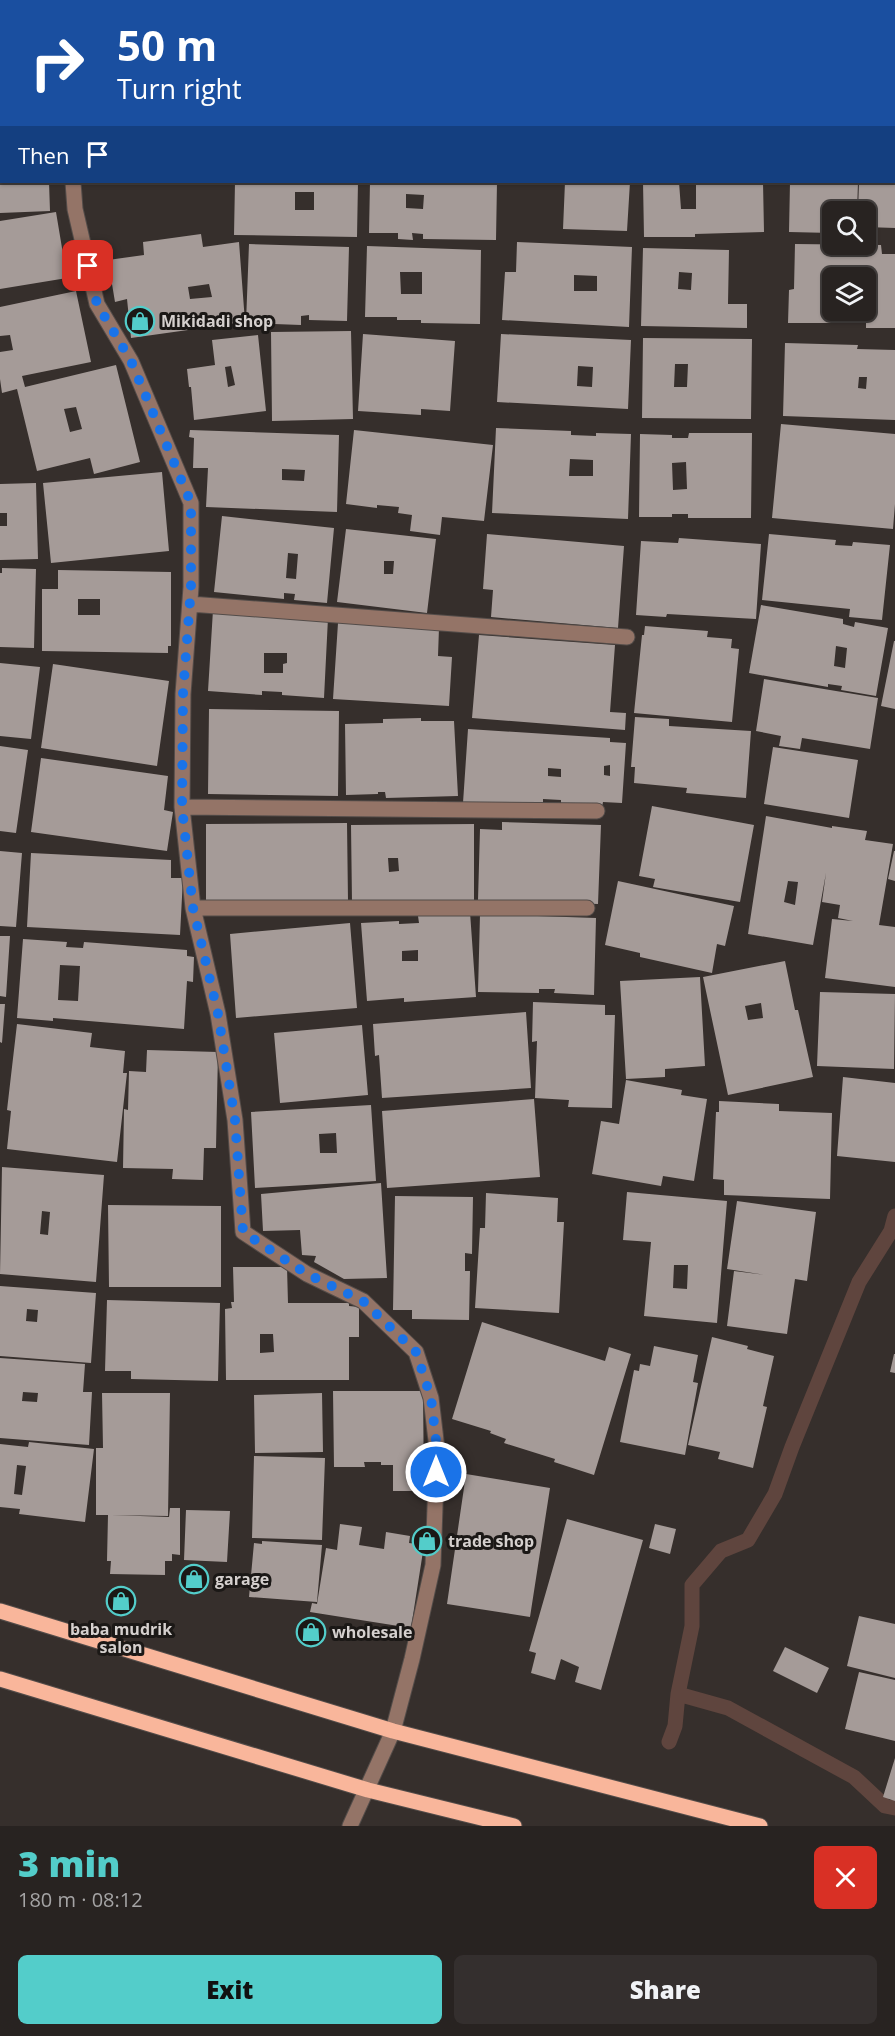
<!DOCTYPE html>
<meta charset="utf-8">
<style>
body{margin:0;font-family:"Open Sans",sans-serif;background:#342f2e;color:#f1f3f6;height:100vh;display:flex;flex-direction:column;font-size:22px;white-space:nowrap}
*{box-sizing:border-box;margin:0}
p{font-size:20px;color:#a5a4a5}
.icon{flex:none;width:33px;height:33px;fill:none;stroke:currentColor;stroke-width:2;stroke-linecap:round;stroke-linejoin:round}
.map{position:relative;height:1826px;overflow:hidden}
.sheet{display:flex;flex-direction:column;background:#282321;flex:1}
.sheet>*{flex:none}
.banner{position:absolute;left:0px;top:0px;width:896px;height:183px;box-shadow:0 2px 4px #0004,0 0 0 2px #44403f;background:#1a4fa0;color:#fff;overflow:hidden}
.fabs{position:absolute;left:822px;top:201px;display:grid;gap:12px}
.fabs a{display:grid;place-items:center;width:54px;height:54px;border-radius:9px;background:#282321;box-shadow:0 2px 4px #0004,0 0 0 2px #44403f;font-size:30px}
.pin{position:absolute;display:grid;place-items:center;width:51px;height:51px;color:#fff;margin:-26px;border-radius:12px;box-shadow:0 3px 9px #0006}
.me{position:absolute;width:66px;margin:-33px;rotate:0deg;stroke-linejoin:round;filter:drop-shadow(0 0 4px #0008)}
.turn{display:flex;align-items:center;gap:21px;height:126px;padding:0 18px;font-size:27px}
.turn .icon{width:78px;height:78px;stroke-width:2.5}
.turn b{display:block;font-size:42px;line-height:51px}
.then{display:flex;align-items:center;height:57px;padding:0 18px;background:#0003;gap:12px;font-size:22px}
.round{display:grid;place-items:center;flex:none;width:63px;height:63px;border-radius:9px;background:#342f2e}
.overview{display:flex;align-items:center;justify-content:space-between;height:102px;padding:0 18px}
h1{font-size:36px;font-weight:800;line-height:45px;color:#53cdca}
.action{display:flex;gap:12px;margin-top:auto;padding:12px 18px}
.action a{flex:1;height:69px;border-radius:9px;background:#53cdca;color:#111;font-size:24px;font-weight:800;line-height:69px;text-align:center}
.action a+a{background:#342f2e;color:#f1f3f6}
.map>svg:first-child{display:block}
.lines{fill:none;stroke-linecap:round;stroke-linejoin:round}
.stream{stroke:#5f453e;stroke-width:15}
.building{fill:#a59b98;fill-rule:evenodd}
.minor-casing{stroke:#534c49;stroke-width:17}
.major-casing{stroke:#534c49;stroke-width:17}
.minor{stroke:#947467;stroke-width:15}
.major{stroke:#f9b69b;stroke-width:15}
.route{stroke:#1a73e8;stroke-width:10;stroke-dasharray:0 18}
.labels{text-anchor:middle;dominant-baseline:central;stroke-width:6;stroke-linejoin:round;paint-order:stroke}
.poi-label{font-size:16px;font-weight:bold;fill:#d5d0ce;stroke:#1b1816;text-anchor:start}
</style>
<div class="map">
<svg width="895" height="1826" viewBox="0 0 895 1826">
<rect width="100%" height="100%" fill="#362f2c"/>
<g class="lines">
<path class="stream" d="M 678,1694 L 728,1708 L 854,1777 L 885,1806 L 895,1808
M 669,1742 L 675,1726 L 678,1694 L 692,1626 L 692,1585 L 721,1551 L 748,1540 L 775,1494 L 792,1447 L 859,1282 L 891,1231 L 895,1216"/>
</g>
<path class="building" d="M 0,182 L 49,182 L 50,211 L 0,213 Z
M 235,182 L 358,182 L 357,237 L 234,235 ZM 295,192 L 314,192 L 314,210 L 295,210 Z
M 370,182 L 497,182 L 496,240 L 423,239 L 423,234 L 412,233 L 413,240 L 398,239 L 398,233 L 369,233 ZM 406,194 L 424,195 L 423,209 L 406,208 Z
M 565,182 L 630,182 L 627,231 L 563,229 Z
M 643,182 L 679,182 L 681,209 L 696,209 L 696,182 L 763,182 L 764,232 L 695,234 L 695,237 L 644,237 Z
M 790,182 L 858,182 L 857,212 L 832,212 L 832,233 L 789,232 Z
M 859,182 L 895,182 L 895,228 L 866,227 L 866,212 L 858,212 Z
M 56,212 L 67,278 L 0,289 L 0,221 Z
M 201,234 L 203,247 L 239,242 L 245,322 L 131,338 L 127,299 L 115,302 L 108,260 L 144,255 L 143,242 ZM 209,284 L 212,297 L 190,299 L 188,287 Z
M 517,242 L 632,247 L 629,327 L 502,320 L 505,272 L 516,272 ZM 574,275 L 597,276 L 597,291 L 574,291 Z
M 249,244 L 349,247 L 347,321 L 309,320 L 309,315 L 301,316 L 301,325 L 246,323 Z
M 795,244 L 881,245 L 882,254 L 895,254 L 895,328 L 866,328 L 866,319 L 837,318 L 837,323 L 788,323 L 789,290 L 794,289 ZM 832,278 L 866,278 L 866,310 L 832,310 Z
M 367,246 L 481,250 L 480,324 L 421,323 L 421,320 L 397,320 L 397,317 L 365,317 ZM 400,272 L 422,272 L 422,294 L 401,294 Z
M 643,248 L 729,250 L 728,304 L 747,304 L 747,328 L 641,326 ZM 679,272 L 692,273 L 691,290 L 678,289 Z
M 76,291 L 91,362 L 22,376 L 25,387 L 116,365 L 140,462 L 94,474 L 90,458 L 37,471 L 17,389 L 2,393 L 0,379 L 0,352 L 13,350 L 10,335 L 0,336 L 0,307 ZM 76,407 L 82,429 L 70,432 L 64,409 Z
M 351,331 L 353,419 L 272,421 L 271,332 Z
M 363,334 L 455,341 L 450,411 L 421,409 L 421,415 L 358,411 Z
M 501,334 L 631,340 L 628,409 L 497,402 ZM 578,366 L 593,367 L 592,387 L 577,386 Z
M 258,335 L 266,411 L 194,420 L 191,387 L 189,387 L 187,369 L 215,365 L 212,340 ZM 231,366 L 235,385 L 228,387 L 225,367 Z
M 643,338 L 752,339 L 751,419 L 642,418 ZM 675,364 L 688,364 L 687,387 L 674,387 Z
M 785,343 L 858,345 L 857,349 L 895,350 L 895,420 L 783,416 ZM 859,377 L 867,377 L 866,389 L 858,388 Z
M 781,424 L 895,434 L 895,504 L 893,529 L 772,518 Z
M 496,428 L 571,431 L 571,435 L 596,436 L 596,433 L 631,434 L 628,519 L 492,513 ZM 570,459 L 593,460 L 593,476 L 569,476 Z
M 190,430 L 339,435 L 337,512 L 206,507 L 208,468 L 193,468 L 194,438 L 189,437 ZM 282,469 L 305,470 L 304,481 L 282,480 Z
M 354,430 L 493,445 L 484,521 L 442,517 L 440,535 L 410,531 L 412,515 L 398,513 L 399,507 L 377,505 L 377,508 L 346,504 Z
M 689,433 L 752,433 L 751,518 L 688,518 L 688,514 L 672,514 L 672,517 L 639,517 L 640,434 L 672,435 L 672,438 L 688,438 ZM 686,462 L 687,489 L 673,490 L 672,463 Z
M 162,472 L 169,551 L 51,563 L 43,483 Z
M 36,483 L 38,559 L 0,560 L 0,526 L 7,526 L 7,513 L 0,513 L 0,484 Z
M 222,516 L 334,528 L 327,603 L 294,600 L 295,594 L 284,593 L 284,599 L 214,592 ZM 288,553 L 298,554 L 296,579 L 286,578 Z
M 346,529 L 436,539 L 427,613 L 337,602 ZM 384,561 L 394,561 L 393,574 L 384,574 Z
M 487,534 L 624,546 L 618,628 L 491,617 L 493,590 L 483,589 Z
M 769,534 L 836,540 L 835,545 L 852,546 L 853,542 L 890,545 L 882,620 L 849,617 L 850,609 L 762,600 Z
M 679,538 L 761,544 L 756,619 L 667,614 L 666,617 L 636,615 L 641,541 L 678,543 Z
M 2,568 L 36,569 L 34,648 L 0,647 L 0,573 L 2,573 Z
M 58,570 L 171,572 L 171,646 L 168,646 L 168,653 L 42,651 L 42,589 L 58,589 ZM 78,599 L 100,599 L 100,615 L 78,615 Z
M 761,605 L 843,619 L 843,624 L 854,627 L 855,622 L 888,628 L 876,696 L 841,690 L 842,686 L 828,684 L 828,687 L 749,673 ZM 836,646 L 847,648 L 845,668 L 834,666 Z
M 213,610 L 328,618 L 324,698 L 282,695 L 282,692 L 262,691 L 262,695 L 208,691 ZM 264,653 L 287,653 L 287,663 L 283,664 L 283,673 L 264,673 Z
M 338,623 L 439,628 L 438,656 L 452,657 L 449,706 L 333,699 Z
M 645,626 L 708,631 L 707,637 L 732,639 L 731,648 L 739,649 L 732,722 L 634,713 L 642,635 L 644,635 Z
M 479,635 L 615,645 L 610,712 L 626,713 L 625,730 L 472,718 Z
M 894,641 L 895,641 L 895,709 L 881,706 Z
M 0,663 L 40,667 L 31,739 L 0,736 Z
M 53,664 L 169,681 L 157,766 L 41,748 Z
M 764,679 L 878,698 L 870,749 L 802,738 L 800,749 L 779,746 L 781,736 L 756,731 Z
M 209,709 L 339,711 L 338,796 L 208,794 Z
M 635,717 L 669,719 L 669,726 L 751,731 L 746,798 L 686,793 L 687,788 L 634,783 L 635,767 L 631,767 Z
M 421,718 L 421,721 L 454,721 L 458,796 L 386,798 L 385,792 L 378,792 L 378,794 L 346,795 L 345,724 L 383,723 L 383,719 Z
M 468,729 L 610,738 L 610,742 L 626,743 L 622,803 L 603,802 L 602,807 L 561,804 L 561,800 L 543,799 L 543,808 L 463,803 ZM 610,765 L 610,776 L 604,775 L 604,766 ZM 548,768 L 561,769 L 561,777 L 548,776 Z
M 0,746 L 28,750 L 16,833 L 0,831 Z
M 773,747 L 858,760 L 849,818 L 764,804 Z
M 41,758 L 168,776 L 164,810 L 173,812 L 167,851 L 31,832 Z
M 652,806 L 754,825 L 740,902 L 653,887 L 655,879 L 639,876 Z
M 766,816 L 832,828 L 832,826 L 867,831 L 865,840 L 893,844 L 879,925 L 895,927 L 895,987 L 825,978 L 832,919 L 853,921 L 838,918 L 840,905 L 822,902 L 826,873 L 813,945 L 748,934 ZM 788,881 L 798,882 L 795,905 L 784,902 Z
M 502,822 L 601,825 L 598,904 L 568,903 L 569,900 L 558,900 L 558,902 L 478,900 L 480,829 L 502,830 Z
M 347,823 L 348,901 L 206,903 L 206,824 Z
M 474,824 L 474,902 L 352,903 L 351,825 ZM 388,858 L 398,858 L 399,871 L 389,872 Z
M 0,851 L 22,853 L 16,927 L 0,926 Z
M 894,851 L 895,851 L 895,881 L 888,879 Z
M 31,853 L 171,860 L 171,878 L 183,878 L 180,935 L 27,927 Z
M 618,881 L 734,906 L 725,946 L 717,944 L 712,973 L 640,957 L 640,953 L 605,945 Z
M 470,912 L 476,997 L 404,1002 L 404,998 L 367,1001 L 361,923 L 399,921 L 399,924 L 419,923 L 418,916 ZM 418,950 L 418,961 L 402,961 L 402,951 Z
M 480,914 L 596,918 L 594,995 L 554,993 L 555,989 L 539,989 L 539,993 L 478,992 Z
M 350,923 L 357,1008 L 236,1018 L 230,934 Z
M 0,936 L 10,936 L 6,997 L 0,996 Z
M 23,939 L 67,942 L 66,947 L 83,948 L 84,942 L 187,950 L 187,956 L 194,957 L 193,982 L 187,981 L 184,1029 L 53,1018 L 53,1021 L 17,1018 ZM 60,965 L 80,966 L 78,1001 L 58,1000 Z
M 785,961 L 795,1010 L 798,1010 L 813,1077 L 728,1095 L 703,977 ZM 761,1003 L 763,1018 L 748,1020 L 745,1006 Z
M 700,977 L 705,1066 L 665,1069 L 665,1077 L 626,1079 L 620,981 Z
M 820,992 L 895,994 L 894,1069 L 817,1066 Z
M 533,1002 L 605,1005 L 605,1015 L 615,1015 L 612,1108 L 568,1107 L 569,1100 L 535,1098 L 537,1041 L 532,1042 Z
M 0,1004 L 5,1004 L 2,1043 L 0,1042 Z
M 526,1012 L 531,1088 L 382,1098 L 379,1055 L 375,1056 L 373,1024 Z
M 17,1024 L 92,1033 L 90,1047 L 125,1051 L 123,1073 L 127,1073 L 117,1162 L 7,1149 L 11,1111 L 7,1110 Z
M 362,1025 L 368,1095 L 280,1103 L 274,1033 Z
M 147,1050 L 218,1052 L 216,1148 L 204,1148 L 203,1180 L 172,1179 L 173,1169 L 123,1168 L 124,1109 L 128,1110 L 129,1071 L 146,1072 Z
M 843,1077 L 895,1083 L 895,1162 L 837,1156 Z
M 626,1080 L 682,1090 L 681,1095 L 707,1099 L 694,1181 L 663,1176 L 661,1186 L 592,1174 L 601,1121 L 619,1124 Z
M 534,1099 L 540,1177 L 387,1188 L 382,1111 Z
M 719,1101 L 779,1104 L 779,1111 L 832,1113 L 830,1199 L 724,1195 L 724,1180 L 713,1179 L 716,1112 L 719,1112 Z
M 371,1105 L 376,1181 L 255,1188 L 251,1112 ZM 336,1133 L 337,1153 L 320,1153 L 319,1134 Z
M 2,1167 L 104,1175 L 96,1282 L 0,1274 ZM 42,1211 L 50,1212 L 48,1235 L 40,1234 Z
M 381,1183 L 387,1278 L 344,1279 L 314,1262 L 316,1256 L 302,1255 L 300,1230 L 263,1231 L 261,1194 Z
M 627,1192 L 727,1201 L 717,1323 L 644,1316 L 651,1242 L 623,1240 ZM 674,1265 L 688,1265 L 687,1289 L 673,1288 Z
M 486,1193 L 558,1198 L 557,1222 L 564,1222 L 559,1313 L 475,1308 L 480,1228 L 485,1228 Z
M 395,1196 L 473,1197 L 472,1254 L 465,1253 L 465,1271 L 470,1271 L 469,1320 L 412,1319 L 412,1310 L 393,1310 Z
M 737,1201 L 816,1212 L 807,1281 L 795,1279 L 787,1334 L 727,1326 L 734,1271 L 766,1275 L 727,1269 Z
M 108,1205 L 221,1206 L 221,1287 L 109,1287 Z
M 233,1267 L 287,1267 L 288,1303 L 349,1303 L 349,1306 L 359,1307 L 359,1337 L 349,1337 L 349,1380 L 226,1380 L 225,1309 L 232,1308 L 231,1302 L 234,1302 ZM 260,1334 L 273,1334 L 274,1352 L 260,1353 Z
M 0,1286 L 96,1293 L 91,1363 L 0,1356 ZM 27,1309 L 38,1310 L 37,1322 L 26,1321 Z
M 107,1300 L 220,1303 L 218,1381 L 131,1379 L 131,1371 L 105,1371 Z
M 482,1322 L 605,1361 L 609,1347 L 631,1354 L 594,1475 L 554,1462 L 555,1459 L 504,1443 L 506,1439 L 490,1433 L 491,1431 L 452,1419 Z
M 712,1337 L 748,1346 L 747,1349 L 774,1356 L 763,1406 L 767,1407 L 753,1468 L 718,1459 L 720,1452 L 688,1445 Z
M 654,1346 L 698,1355 L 693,1382 L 698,1383 L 685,1455 L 620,1442 L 634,1370 L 639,1371 L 640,1364 L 650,1366 Z
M 894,1354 L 895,1354 L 895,1373 L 890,1372 Z
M 0,1358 L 85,1364 L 83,1392 L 92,1392 L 89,1445 L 0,1438 ZM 23,1392 L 38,1393 L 37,1402 L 22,1401 Z
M 333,1391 L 423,1391 L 424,1491 L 393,1491 L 393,1465 L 381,1465 L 381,1462 L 364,1462 L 365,1467 L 334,1467 Z
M 102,1393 L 170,1393 L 168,1516 L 111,1515 L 169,1517 L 170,1508 L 180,1508 L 180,1555 L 172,1554 L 172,1561 L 165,1561 L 165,1575 L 110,1574 L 111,1561 L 107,1561 L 108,1515 L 96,1515 L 96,1448 L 103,1448 Z
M 322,1393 L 323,1452 L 255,1453 L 254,1395 Z
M 29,1442 L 94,1449 L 85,1522 L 19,1514 L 20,1509 L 0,1507 L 0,1444 L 28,1447 ZM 17,1465 L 26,1466 L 22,1495 L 14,1494 Z
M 254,1456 L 325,1458 L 322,1540 L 252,1538 Z
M 466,1474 L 550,1488 L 530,1617 L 447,1604 Z
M 186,1510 L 230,1511 L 227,1562 L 184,1560 Z
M 567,1519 L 643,1540 L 601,1690 L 575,1682 L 579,1667 L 561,1659 L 555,1680 L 531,1673 L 536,1653 L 529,1651 Z
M 340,1524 L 362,1527 L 359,1545 L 384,1549 L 386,1532 L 410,1536 L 409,1543 L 424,1545 L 411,1628 L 310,1612 L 312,1603 L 317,1604 L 326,1548 L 337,1550 Z
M 655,1524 L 676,1529 L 670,1554 L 649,1548 Z
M 262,1541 L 322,1545 L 317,1602 L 249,1597 L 254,1543 L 262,1544 Z
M 859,1616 L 895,1624 L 895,1678 L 847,1666 Z
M 785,1647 L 829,1668 L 817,1693 L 773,1671 Z
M 859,1672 L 895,1680 L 895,1741 L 845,1729 Z
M 895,1758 L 895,1801 L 883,1797 Z"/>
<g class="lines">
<g class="minor-casing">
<path id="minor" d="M 79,2 L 79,0
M 73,182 L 75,209 L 97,304 L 131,361 L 191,503 L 191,587 L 183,694 L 182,807 L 193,908 L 218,1014 L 235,1120 L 243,1232 L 307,1274 L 363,1301 L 416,1352 L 431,1398 L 437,1449 L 433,1565 L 412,1659 L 393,1731 L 350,1826
M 190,604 L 627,637
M 182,807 L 597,811
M 193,908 L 587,908"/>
</g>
<g class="major-casing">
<path id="major" d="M 0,1611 L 393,1731 L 760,1826
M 0,1679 L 368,1790 L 514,1826"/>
</g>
<use href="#minor" class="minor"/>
<use href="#major" class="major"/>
</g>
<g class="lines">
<path class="route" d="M 88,266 L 97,304 L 131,361 L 191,503 L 191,587 L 183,694 L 182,807 L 193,908 L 218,1014 L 235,1120 L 243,1232 L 307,1274 L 363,1301 L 416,1352 L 431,1398 L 437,1449 L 436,1472"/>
</g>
<defs>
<g id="shop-ring" transform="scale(1.5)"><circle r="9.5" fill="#1b1816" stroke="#53cdca" stroke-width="1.5"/><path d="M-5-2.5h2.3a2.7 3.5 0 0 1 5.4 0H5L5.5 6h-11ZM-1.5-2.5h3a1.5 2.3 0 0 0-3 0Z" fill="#53cdca"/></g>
</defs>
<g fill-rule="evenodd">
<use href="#shop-ring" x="140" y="321"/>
<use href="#shop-ring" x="427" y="1541"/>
<use href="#shop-ring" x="194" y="1579"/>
<use href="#shop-ring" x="121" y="1601"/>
<use href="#shop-ring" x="311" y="1632"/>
</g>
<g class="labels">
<g class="poi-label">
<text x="161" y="321">Mikidadi shop</text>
<text x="448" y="1541">trade shop</text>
<text x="215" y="1579">garage</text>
<text x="121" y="1629" text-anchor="middle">baba mudrik<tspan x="121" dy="18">salon</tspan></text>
<text x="332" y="1632">wholesale</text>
</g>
</g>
</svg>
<div class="fabs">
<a><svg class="icon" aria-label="search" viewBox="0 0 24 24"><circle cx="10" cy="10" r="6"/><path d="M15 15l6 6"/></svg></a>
<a><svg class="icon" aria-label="layers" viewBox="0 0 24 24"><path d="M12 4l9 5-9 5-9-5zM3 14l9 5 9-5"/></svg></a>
</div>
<div class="pin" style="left:88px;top:266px;background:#d93025"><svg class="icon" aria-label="arrive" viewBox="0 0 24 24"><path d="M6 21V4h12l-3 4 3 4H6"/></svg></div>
<svg class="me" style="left:436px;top:1472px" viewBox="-20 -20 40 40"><circle r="17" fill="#1a73e8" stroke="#fff" stroke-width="3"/><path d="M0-11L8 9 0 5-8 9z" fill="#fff"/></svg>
<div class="banner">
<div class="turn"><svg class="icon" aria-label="right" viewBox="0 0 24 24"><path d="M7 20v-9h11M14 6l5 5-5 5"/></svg><div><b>50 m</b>Turn right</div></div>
<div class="then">Then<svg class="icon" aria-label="arrive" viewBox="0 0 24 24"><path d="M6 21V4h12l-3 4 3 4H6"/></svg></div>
</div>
</div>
<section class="sheet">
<div class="overview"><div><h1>3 min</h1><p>180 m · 08:12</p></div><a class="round" style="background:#d93025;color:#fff"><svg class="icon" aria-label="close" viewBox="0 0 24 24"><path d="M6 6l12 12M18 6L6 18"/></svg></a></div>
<div class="action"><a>Exit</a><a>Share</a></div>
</section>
